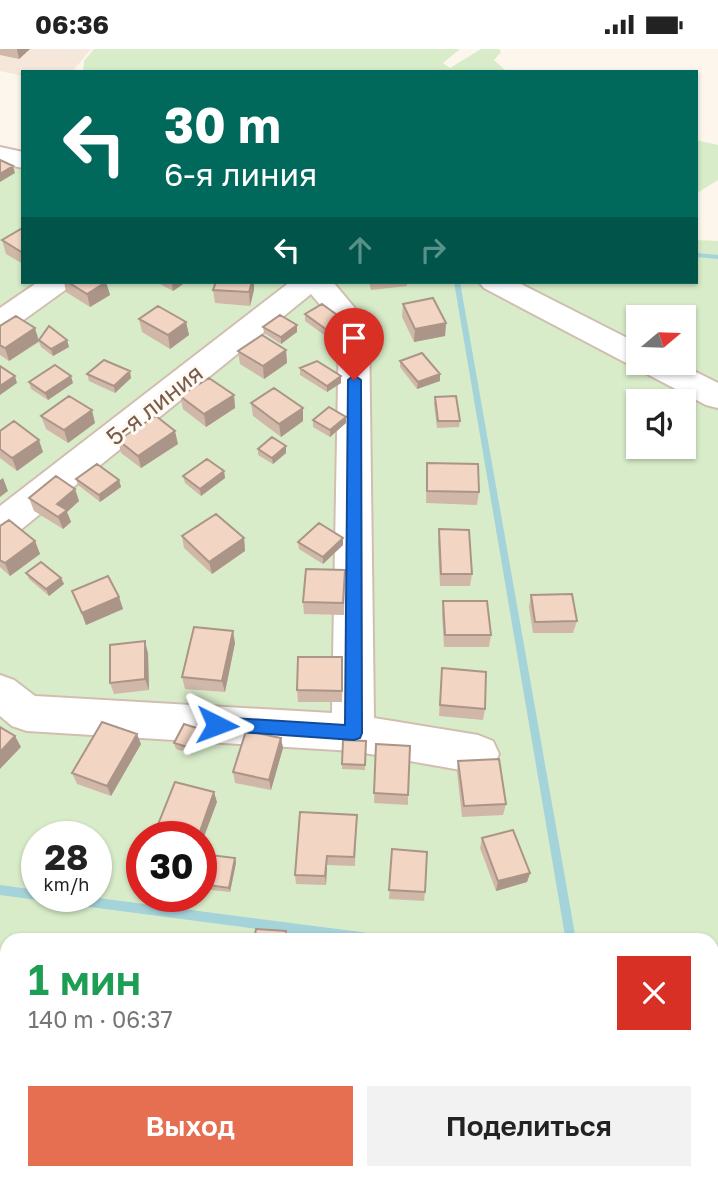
<!DOCTYPE html>
<html lang="ru">
<meta charset="utf-8">
<style>
body{margin:0;font-family:"Golos Text",sans-serif;background:#f2f2f2;color:#222;height:100vh;display:flex;flex-direction:column;font-size:26px;white-space:nowrap}
*{box-sizing:border-box;margin:0}
p{font-size:23px;color:#767676}
.icon{flex:none;width:38px;height:38px;fill:none;stroke:currentColor;stroke-width:2;stroke-linecap:round;stroke-linejoin:round}
.map{position:relative;flex:1;overflow:hidden}
.panel{position:absolute;left:0px;top:884px;width:719px;height:247px;display:flex;flex-direction:column;background:#fff;border-radius:21px 21px 0 0;box-shadow:0 2px 5px #0004}
.panel>*{flex:none}
.banner{position:absolute;left:21px;top:21px;width:677px;height:214px;border-radius:0px;box-shadow:0 2px 5px #0004;background:#00695c;color:#fff;overflow:hidden}
.needle{width:46px;rotate:71deg}
.controls{position:absolute;left:626px;top:256px;display:grid;gap:14px}
.controls a{display:grid;place-items:center;width:70px;height:70px;border-radius:0px;background:#fff;box-shadow:0 2px 5px #0004;font-size:35px}
.speed{position:absolute;left:21px;top:772px;display:flex;gap:14px;font-size:35px;font-weight:700;text-align:center}
.speed>*{display:grid;place-content:center;width:91px;height:91px;border-radius:50%;background:#fff;box-shadow:0 2px 5px #0004;line-height:1}
.speed small{font-size:18px;font-weight:400}
.speed .limit{border:10px solid #d22;background:#fff;color:#111}
.pin{position:absolute;display:grid;place-items:center;width:60px;height:60px;color:#fff;margin:-72px -30px;border-radius:50% 50% 50% 0;rotate:-45deg;box-shadow:0 0 7px #0007}
.pin .icon{rotate:45deg}
.me{position:absolute;width:77px;margin:-38px;rotate:93deg;stroke-linejoin:round;filter:drop-shadow(0 0 5px #0008)}
.turn{display:flex;align-items:center;gap:24px;height:147px;padding:0 28px;font-size:32px}
.turn .icon{width:91px;height:91px;stroke-width:2.5}
.turn b{display:block;font-size:49px;line-height:60px}
.lanes{display:flex;align-items:center;height:66px;padding:0 28px;background:#0003;justify-content:center;gap:35px;direction:ltr}
.lanes .off{opacity:.35}
.round{display:grid;place-items:center;flex:none;width:74px;height:74px;border-radius:0px;background:#f2f2f2}
.summary{display:flex;align-items:center;justify-content:space-between;height:119px;padding:0 28px}
h1{font-size:42px;font-weight:600;line-height:52px;color:#1e9e55}
.action{display:flex;gap:14px;margin-top:auto;padding:14px 28px}
.action a{flex:1;height:80px;border-radius:0px;background:#e76f51;color:#fff;font-size:28px;font-weight:600;line-height:80px;text-align:center}
.action a+a{background:#f2f2f2;color:#222}
.status{display:flex;justify-content:space-between;align-items:center;height:49px;padding:0 35px;background:#fff;direction:ltr}
.status svg{height:19px;fill:currentColor}
.map>svg:first-child{display:block}
.residential{fill:#f5e8da}
.green{fill:#d8ecc9;fill-rule:evenodd}
.lines{fill:none;stroke-linecap:round;stroke-linejoin:round}
.stream{fill:#a5d3da;fill-rule:evenodd}
.minor-casing{stroke:#d1beb0;stroke-width:4}
.minor{fill:#fff;fill-rule:evenodd}
.wall{fill:#d1b7a8}
.shaded-wall{fill:#aa9588}
.building{fill:#f3d5c3;stroke:#aa9588;stroke-width:2}
.route{fill:#1a73e8;stroke:#114b97;stroke-width:2}
.labels{text-anchor:middle;dominant-baseline:central;stroke-width:6;stroke-linejoin:round;paint-order:stroke}
.street-label{font-size:24px;fill:#7a5c4d;stroke:#fffaf3}
</style>
<div class="status"><b>06:36</b><svg viewBox="0 0 49 12"><path d="M0 12V9h3v3zM5 12V6h3v6zM10 12V3h3v9zM15 12V0h3v12zM26 1h20v11H26zM47 4h2v5h-2z"/></svg></div>
<div class="map">
<svg width="718" height="1130" viewBox="0 0 718 1130">
<rect width="100%" height="100%" fill="#fdf6ec"/>
<path class="residential" d="M 0,0 L 91,0 L 72,23 L 23,23 L 23,27 L 0,22 Z"/>
<path class="green" d="M 94,0 L 460,0 L 443,14 L 450,19 L 481,0 L 499,0 L 501,3 L 494,11 L 507,23 L 83,23 L 84,12 Z
M 696,91 L 718,96 L 718,131 L 697,144 Z
M 0,106 L 23,110 L 23,233 L 696,233 L 697,191 L 718,192 L 718,1130 L 0,1130 ZM 639,268 L 684,268 L 684,313 L 639,313 ZM 639,352 L 684,352 L 684,397 L 639,397 ZM 37,788 L 96,788 L 96,847 L 37,847 ZM 142,788 L 201,788 L 201,847 L 142,847 ZM 7,891 L 712,891 L 712,1124 L 7,1124 Z"/>
<g class="lines">
<path class="stream" d="M 696,204 L 718,206 L 718,210 L 696,208 Z
M 454,233 L 460,233 L 576,891 L 563,891 L 565,887 Z
M 0,836 L 37,841 L 37,847 L 83,847 L 384,886 L 388,887 L 389,891 L 341,891 L 44,852 L 40,850 L 37,851 L 0,846 Z"/>
<g class="minor-casing">
<path id="minor" d="M 0,98 L 23,103 L 23,119 L 0,114 Z
M 38,233 L 73,233 L 68,239 L 11,280 L 0,283 L 0,259 Z
M 290,233 L 333,233 L 369,276 L 374,669 L 478,686 L 493,692 L 499,705 L 493,718 L 478,724 L 353,702 L 27,682 L 12,677 L 0,667 L 0,626 L 14,631 L 35,647 L 332,664 L 339,278 L 311,245 L 13,487 L 0,491 L 0,457 Z
M 479,233 L 517,233 L 639,295 L 639,313 L 676,313 L 718,334 L 718,359 L 706,356 L 484,239 Z
M 718,1019 L 718,1080 L 712,1083 L 712,1022 Z
M 627,1124 L 684,1124 L 681,1130 L 624,1130 Z"/>
</g>
<use href="#minor" class="minor"/>
</g>
<path class="wall" d="M 0,0 L 30,0 L 19,10 L 0,6 Z
M 23,181 L 23,215 L 6,205 L 2,191 Z
M 64,233 L 106,233 L 110,246 L 90,258 L 66,243 Z
M 156,233 L 186,233 L 173,242 Z
M 216,233 L 254,233 L 254,241 L 250,257 L 215,254 L 213,241 Z
M 369,233 L 407,233 L 407,237 L 371,241 Z
M 403,255 L 446,274 L 445,287 L 414,293 L 402,268 Z
M 305,265 L 344,271 L 344,278 L 327,288 L 305,272 Z
M 139,270 L 186,273 L 189,286 L 170,300 L 142,283 Z
M 297,276 L 297,283 L 281,295 L 264,284 L 263,278 Z
M 0,277 L 39,291 L 67,291 L 69,298 L 53,307 L 41,298 L 39,293 L 9,312 L 0,306 Z
M 286,301 L 287,314 L 264,330 L 240,315 L 238,302 Z
M 400,312 L 440,332 L 417,340 L 400,318 Z
M 300,319 L 341,334 L 327,343 L 300,326 Z
M 87,325 L 131,329 L 115,344 L 89,332 Z
M 29,333 L 73,334 L 48,351 L 31,340 Z
M 234,346 L 235,359 L 206,378 L 183,360 L 180,347 Z
M 435,348 L 460,372 L 459,378 L 437,379 L 434,355 Z
M 251,354 L 303,359 L 303,372 L 281,388 L 253,367 Z
M 41,367 L 95,374 L 68,394 L 46,380 Z
M 346,368 L 346,374 L 330,388 L 313,378 L 313,371 Z
M 0,382 L 43,403 L 17,422 L 0,409 Z
M 118,391 L 178,395 L 141,419 L 121,404 Z
M 258,400 L 286,404 L 273,415 L 258,406 Z
M 427,414 L 479,443 L 477,456 L 426,454 Z
M 224,422 L 225,429 L 201,447 L 185,434 L 183,427 Z
M 76,430 L 119,431 L 121,438 L 100,453 L 78,436 Z
M 75,440 L 79,452 L 67,463 L 71,473 L 63,480 L 34,462 L 29,449 Z
M 0,477 L 35,492 L 40,505 L 10,527 L 0,518 Z
M 439,480 L 472,525 L 470,537 L 440,537 L 438,493 Z
M 182,487 L 244,489 L 245,502 L 212,525 L 184,499 Z
M 298,493 L 343,496 L 323,515 L 299,500 Z
M 26,524 L 61,529 L 64,535 L 49,547 L 29,530 Z
M 345,534 L 344,566 L 304,565 L 303,553 Z
M 72,542 L 119,548 L 123,560 L 86,576 Z
M 531,546 L 577,572 L 573,584 L 533,584 L 529,558 Z
M 443,552 L 491,586 L 489,598 L 444,598 L 442,564 Z
M 235,594 L 225,643 L 185,640 L 182,628 Z
M 148,604 L 149,641 L 114,645 L 110,634 Z
M 442,619 L 485,660 L 483,671 L 439,667 Z
M 343,620 L 342,653 L 298,653 L 297,641 Z
M 200,680 L 202,685 L 192,705 L 176,700 L 174,694 Z
M 281,689 L 283,699 L 271,741 L 235,734 L 233,723 Z
M 366,692 L 365,721 L 342,720 L 342,715 Z
M 141,695 L 111,747 L 77,735 L 72,724 Z
M 376,695 L 408,746 L 408,756 L 374,754 Z
M 458,712 L 506,755 L 503,766 L 462,768 L 457,723 Z
M 217,753 L 201,788 L 157,788 L 155,783 Z
M 357,766 L 355,817 L 327,816 L 326,836 L 296,835 L 295,826 Z
M 482,789 L 530,824 L 527,833 L 496,842 L 480,799 Z
M 392,800 L 425,843 L 424,852 L 389,850 Z
M 202,805 L 236,814 L 230,843 L 201,840 Z"/>
<path class="shaded-wall" d="M 17,0 L 30,0 L 19,10 Z
M 13,117 L 15,124 L 0,133 L 0,125 Z
M 106,233 L 110,246 L 90,258 L 87,245 Z
M 176,233 L 186,233 L 173,242 L 172,235 Z
M 252,233 L 254,233 L 254,241 L 250,257 L 249,243 Z
M 344,271 L 344,278 L 327,288 L 327,281 Z
M 186,273 L 189,286 L 170,300 L 168,286 Z
M 446,274 L 445,287 L 414,293 L 415,280 Z
M 297,276 L 297,283 L 281,295 L 281,288 Z
M 35,279 L 39,292 L 9,312 L 5,299 Z
M 67,291 L 69,298 L 53,307 L 51,300 Z
M 286,301 L 287,314 L 264,330 L 263,317 Z
M 130,322 L 131,329 L 115,344 L 114,337 Z
M 440,325 L 440,332 L 417,340 L 418,333 Z
M 15,327 L 17,334 L 0,346 L 0,337 Z
M 71,327 L 73,334 L 48,351 L 45,344 Z
M 341,327 L 341,334 L 327,343 L 327,337 Z
M 234,346 L 235,359 L 206,378 L 204,365 Z
M 303,359 L 303,372 L 281,388 L 279,375 Z
M 92,361 L 95,374 L 68,394 L 64,381 Z
M 346,368 L 346,374 L 330,388 L 330,381 Z
M 175,382 L 178,395 L 141,419 L 138,407 Z
M 39,391 L 43,403 L 17,422 L 12,409 Z
M 286,397 L 286,404 L 273,415 L 272,409 Z
M 224,422 L 225,429 L 201,447 L 200,440 Z
M 3,429 L 8,442 L 0,448 L 0,431 Z
M 119,431 L 121,438 L 100,453 L 99,446 Z
M 75,440 L 79,452 L 67,463 L 71,473 L 63,480 L 58,468 L 57,455 Z
M 244,489 L 245,502 L 212,525 L 209,513 Z
M 343,489 L 343,496 L 323,515 L 323,508 Z
M 35,492 L 40,505 L 10,527 L 5,514 Z
M 61,529 L 64,535 L 49,547 L 46,540 Z
M 119,548 L 123,560 L 86,576 L 82,564 Z
M 233,582 L 235,594 L 225,643 L 222,632 Z
M 145,592 L 148,604 L 149,641 L 145,630 Z
M 200,680 L 202,685 L 192,705 L 191,699 Z
M 137,685 L 141,695 L 111,747 L 107,737 Z
M 15,687 L 21,698 L 0,720 L 0,703 Z
M 281,689 L 283,699 L 271,741 L 269,731 Z
M 214,743 L 217,753 L 201,796 L 201,788 L 198,788 Z
M 327,807 L 327,816 L 326,836 L 325,827 Z
M 235,809 L 236,814 L 230,843 L 229,839 Z
M 530,824 L 527,833 L 496,842 L 498,832 Z"/>
<path class="building" d="M 0,111 L 13,117 L 0,125 Z
M 21,180 L 23,181 L 23,204 L 2,191 Z
M 68,233 L 106,233 L 87,245 Z
M 216,233 L 252,233 L 249,243 L 213,241 Z
M 433,249 L 446,274 L 415,280 L 403,255 Z
M 322,255 L 344,271 L 327,281 L 305,265 Z
M 158,257 L 186,273 L 168,286 L 139,270 Z
M 280,266 L 297,276 L 281,288 L 263,278 Z
M 16,267 L 35,279 L 5,299 L 0,296 L 0,277 Z
M 49,277 L 67,291 L 51,300 L 39,291 Z
M 262,286 L 286,301 L 263,317 L 238,302 Z
M 422,304 L 440,325 L 418,333 L 400,312 Z
M 104,311 L 130,322 L 114,337 L 87,325 Z
M 317,312 L 341,327 L 327,337 L 300,319 Z
M 55,316 L 71,327 L 45,344 L 29,333 Z
M 0,317 L 15,327 L 0,337 Z
M 209,329 L 234,346 L 204,365 L 180,347 Z
M 274,339 L 303,359 L 279,375 L 251,354 Z
M 69,347 L 92,361 L 64,381 L 41,367 Z
M 456,347 L 460,372 L 438,372 L 435,348 Z
M 329,358 L 346,368 L 330,381 L 313,371 Z
M 156,367 L 175,382 L 138,407 L 118,391 Z
M 14,372 L 39,391 L 12,409 L 0,400 L 0,382 Z
M 272,388 L 286,397 L 272,409 L 258,400 Z
M 207,410 L 224,422 L 200,440 L 183,427 Z
M 427,414 L 478,415 L 479,443 L 427,442 Z
M 97,415 L 119,431 L 99,446 L 76,430 Z
M 56,427 L 75,440 L 57,455 L 67,461 L 58,468 L 29,449 Z
M 216,465 L 244,489 L 209,513 L 182,487 Z
M 9,471 L 35,492 L 5,514 L 0,511 L 0,477 Z
M 319,474 L 343,489 L 323,508 L 298,493 Z
M 439,480 L 469,481 L 472,525 L 441,525 Z
M 41,513 L 61,529 L 46,540 L 26,524 Z
M 306,520 L 345,521 L 343,554 L 303,553 Z
M 108,527 L 119,548 L 82,564 L 72,542 Z
M 572,545 L 577,572 L 535,573 L 531,546 Z
M 443,552 L 487,552 L 491,586 L 445,586 Z
M 194,578 L 233,582 L 222,632 L 182,628 Z
M 145,592 L 145,630 L 110,634 L 110,596 Z
M 298,608 L 342,608 L 342,642 L 297,641 Z
M 442,619 L 486,623 L 485,660 L 440,656 Z
M 102,673 L 137,685 L 107,737 L 72,724 Z
M 184,675 L 200,680 L 191,699 L 174,694 Z
M 0,678 L 15,687 L 0,703 Z
M 246,682 L 281,689 L 269,731 L 233,723 Z
M 343,691 L 366,692 L 365,716 L 342,715 Z
M 376,695 L 410,697 L 408,746 L 374,744 Z
M 499,710 L 506,755 L 464,757 L 458,712 Z
M 175,733 L 214,743 L 198,788 L 174,788 L 155,783 Z
M 300,763 L 357,766 L 354,808 L 327,807 L 325,827 L 295,826 Z
M 513,781 L 530,824 L 498,832 L 482,789 Z
M 392,800 L 427,803 L 425,843 L 389,841 Z
M 202,805 L 235,809 L 229,839 L 201,835 Z
M 256,880 L 286,882 L 285,891 L 254,891 Z"/>
<path class="route" d="M 354,326 L 361,331 L 362,684 L 360,689 L 354,691 L 211,681 L 209,676 L 211,670 L 217,668 L 345,676 L 348,331 Z"/>
<g class="labels">
<g class="street-label">
<text transform="translate(154 355) rotate(-38)">5-я линия</text>
</g>
</g>
</svg>
<div class="controls">
<a><svg class="needle" viewBox="-14 -14 28 28"><path d="M0-13l5 13h-10z" fill="#e53935"/><path d="M0 13l5-13h-10z" fill="#767676"/></svg></a>
<a><svg class="icon" aria-label="sound" viewBox="0 0 24 24"><path d="M4 9h4l5-4v14l-5-4H4zM17 9q2 3 0 6"/></svg></a>
</div>
<div class="speed"><div>28<small>km/h</small></div><div class="limit">30</div></div>
<div class="pin" style="left:354px;top:331px;background:#d93025"><svg class="icon" aria-label="arrive" viewBox="0 0 24 24"><path d="M6 21V4h12l-3 4 3 4H6"/></svg></div>
<svg class="me" style="left:217px;top:676px" viewBox="-20 -20 40 40"><path d="M0-17L14 15 0 8-14 15z" fill="#1a73e8" stroke="#fff" stroke-width="4"/></svg>
<div class="banner">
<div class="turn"><svg class="icon" aria-label="left" viewBox="0 0 24 24"><path d="M17 20v-9H6M10 6l-5 5 5 5"/></svg><div><b>30 m</b>6-я линия</div></div>
<div class="lanes"><svg class="icon" aria-label="left" viewBox="0 0 24 24"><path d="M17 20v-9H6M10 6l-5 5 5 5"/></svg><svg class="icon off" aria-label="ahead" viewBox="0 0 24 24"><path d="M12 20V5M6 11l6-6 6 6"/></svg><svg class="icon off" aria-label="right" viewBox="0 0 24 24"><path d="M7 20v-9h11M14 6l5 5-5 5"/></svg></div>
</div>
<section class="panel">
<div class="summary"><div><h1>1 мин</h1><p>140 m · 06:37</p></div><a class="round" style="background:#d93025;color:#fff"><svg class="icon" aria-label="close" viewBox="0 0 24 24"><path d="M6 6l12 12M18 6L6 18"/></svg></a></div>
<div class="action"><a>Выход</a><a>Поделиться</a></div>
</section>
</div>
